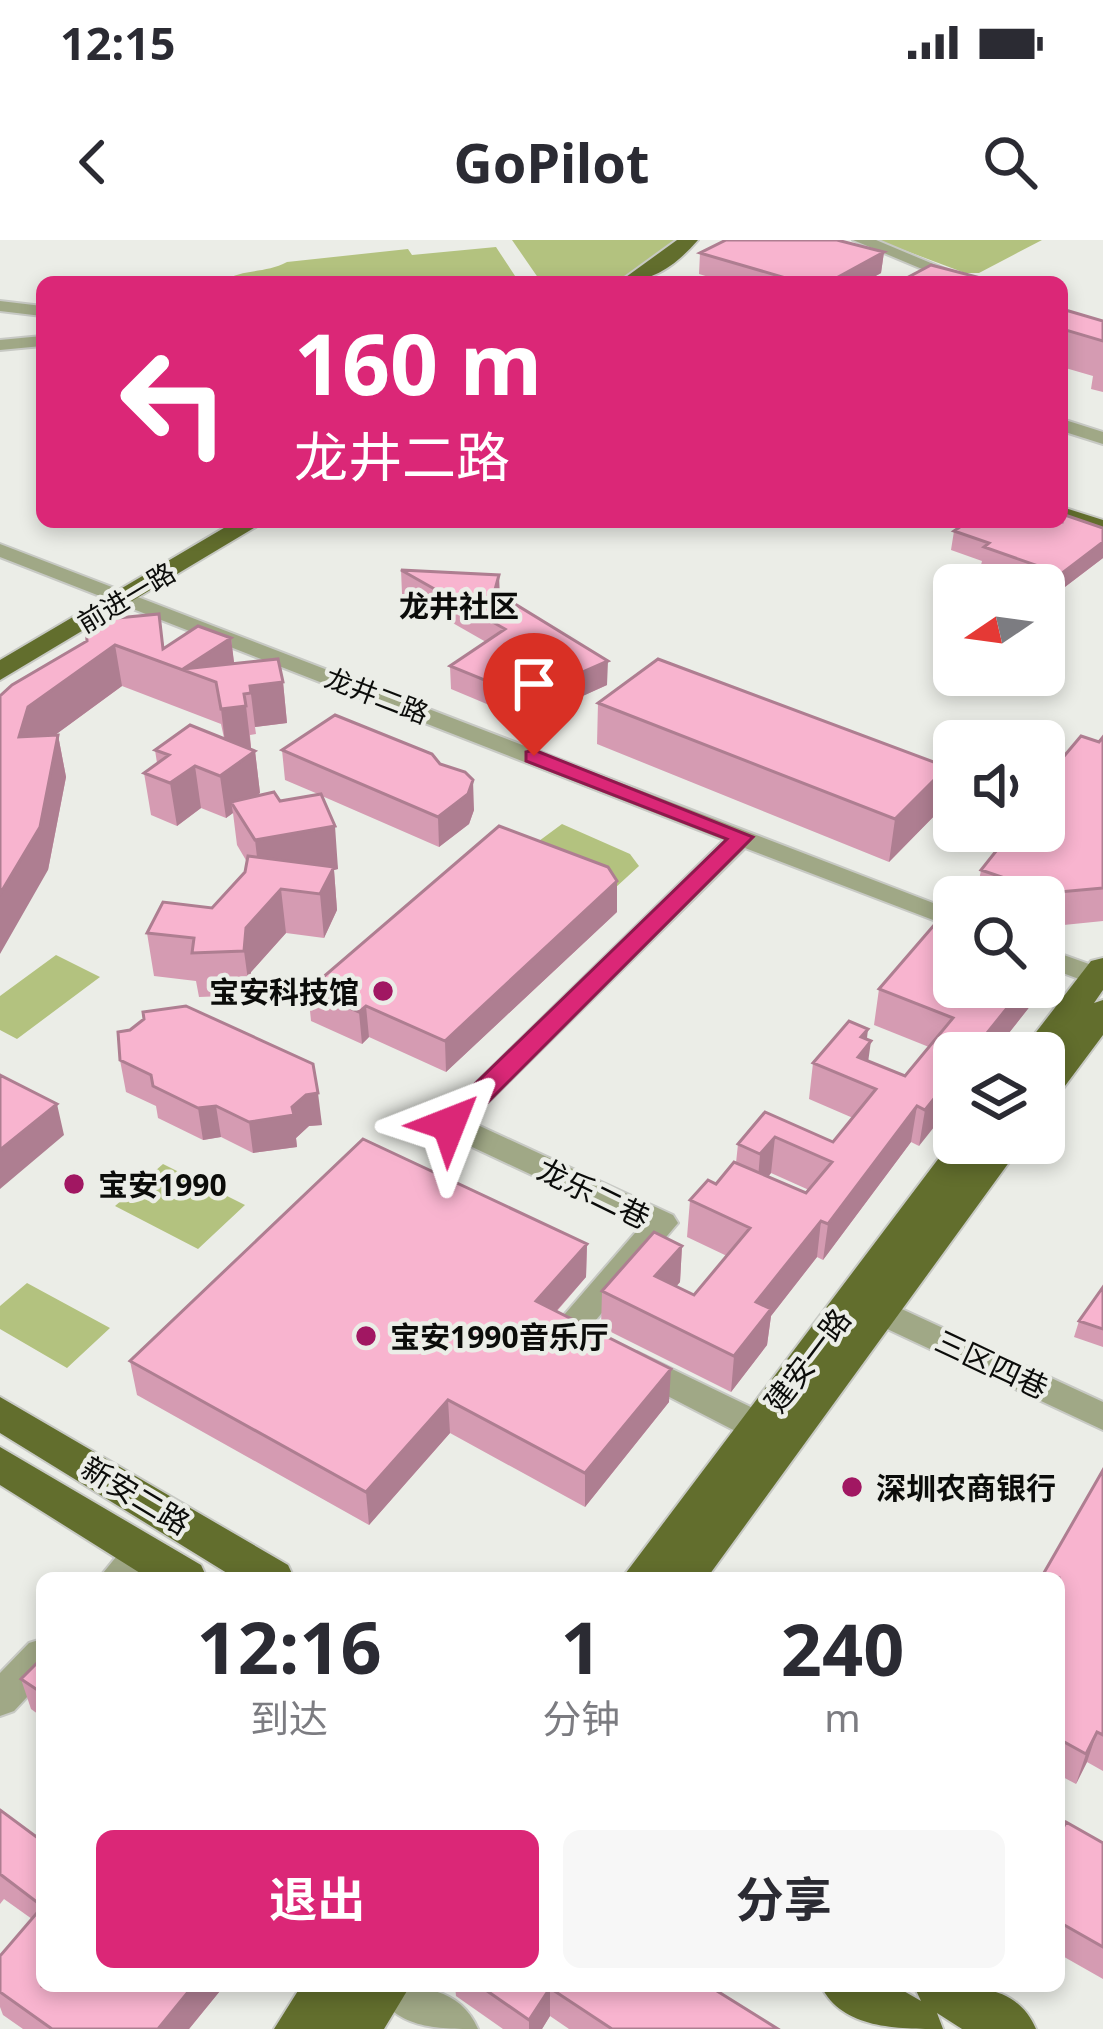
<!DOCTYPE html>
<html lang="zh">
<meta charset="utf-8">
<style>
body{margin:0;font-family:"Noto Sans","Noto Sans SC",sans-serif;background:#f7f7f7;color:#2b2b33;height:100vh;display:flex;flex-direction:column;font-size:45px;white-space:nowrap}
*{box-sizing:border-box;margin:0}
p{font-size:39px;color:#7c7c81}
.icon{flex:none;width:66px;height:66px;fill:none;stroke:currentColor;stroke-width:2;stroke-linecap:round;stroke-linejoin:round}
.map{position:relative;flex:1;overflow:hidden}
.panel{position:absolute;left:36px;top:1332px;width:1029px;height:420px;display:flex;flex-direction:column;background:#fff;border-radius:18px;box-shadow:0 6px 18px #0003}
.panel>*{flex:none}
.hud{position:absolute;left:36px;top:36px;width:1032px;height:252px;border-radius:18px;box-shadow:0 6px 18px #0003;background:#db2777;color:#fff;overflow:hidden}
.needle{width:78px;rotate:257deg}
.tools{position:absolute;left:933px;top:324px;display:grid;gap:24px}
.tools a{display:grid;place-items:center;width:132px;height:132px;border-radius:18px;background:#fff;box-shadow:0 6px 18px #0003;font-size:60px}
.pin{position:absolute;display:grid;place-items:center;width:102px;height:102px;color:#fff;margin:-123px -51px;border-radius:50% 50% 50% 0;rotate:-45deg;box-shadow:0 0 12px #0007}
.pin .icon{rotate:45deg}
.me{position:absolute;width:132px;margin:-66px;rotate:45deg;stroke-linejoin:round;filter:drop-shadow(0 0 9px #0008)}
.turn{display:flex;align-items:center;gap:42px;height:252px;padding:0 60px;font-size:54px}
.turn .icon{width:156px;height:156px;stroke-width:2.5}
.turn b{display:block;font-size:84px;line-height:102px}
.eta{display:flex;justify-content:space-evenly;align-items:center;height:204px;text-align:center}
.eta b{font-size:72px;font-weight:700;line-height:84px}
.button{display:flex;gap:24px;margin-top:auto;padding:24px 60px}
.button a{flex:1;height:138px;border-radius:18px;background:#db2777;color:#fff;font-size:48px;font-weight:700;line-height:138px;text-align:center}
.button a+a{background:#f7f7f7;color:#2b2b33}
.status{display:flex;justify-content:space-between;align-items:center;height:84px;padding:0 60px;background:#fff;direction:ltr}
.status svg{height:33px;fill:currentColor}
header{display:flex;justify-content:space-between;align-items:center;height:156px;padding:0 60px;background:#fff;font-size:54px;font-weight:700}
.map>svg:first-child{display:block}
.green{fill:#b3c27f}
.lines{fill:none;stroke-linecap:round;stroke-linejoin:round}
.minor-casing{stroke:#c7c9c4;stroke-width:4}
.major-casing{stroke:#c7c9c4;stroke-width:4}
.minor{fill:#a0a886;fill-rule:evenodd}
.major{fill:#626e2d;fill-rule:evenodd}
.wall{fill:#d59bb2;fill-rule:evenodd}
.shaded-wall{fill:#ae7e91}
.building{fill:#f8b4cf;stroke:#ae7e91;stroke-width:3}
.route{fill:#db2777;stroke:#8e194d;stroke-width:3}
.poi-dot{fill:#a11762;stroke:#ebede7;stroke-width:4.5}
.labels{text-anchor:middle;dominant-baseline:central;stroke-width:9;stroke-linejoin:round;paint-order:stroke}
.far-street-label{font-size:27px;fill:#0b0c0a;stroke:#ebede7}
.far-quarter-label{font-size:30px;font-weight:bold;fill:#0b0c0a;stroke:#ebede7}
.poi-label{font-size:30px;font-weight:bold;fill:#0b0c0a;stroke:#ebede7;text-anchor:start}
.street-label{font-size:30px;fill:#0b0c0a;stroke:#ebede7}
</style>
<div class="status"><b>12:15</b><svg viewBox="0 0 49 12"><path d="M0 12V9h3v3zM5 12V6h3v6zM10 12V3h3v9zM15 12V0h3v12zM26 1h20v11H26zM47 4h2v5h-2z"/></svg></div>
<header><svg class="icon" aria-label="back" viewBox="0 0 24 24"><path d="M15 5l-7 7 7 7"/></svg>GoPilot<svg class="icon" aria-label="search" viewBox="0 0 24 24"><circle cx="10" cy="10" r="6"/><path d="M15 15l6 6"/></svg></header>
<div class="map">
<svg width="1103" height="1789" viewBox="0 0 1103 1789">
<rect width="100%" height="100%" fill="#ebede7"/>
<path class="green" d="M 512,0 L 679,0 L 621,42 L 541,42 Z
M 877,0 L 1042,0 L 979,33 L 965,33 Z
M 496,7 L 519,42 L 222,42 C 242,28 265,34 287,22 L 408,9 L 412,15 Z
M 562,584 L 630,614 L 639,626 L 615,648 L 520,615 Z
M 56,715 L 100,737 L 17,799 L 0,790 L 0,756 Z
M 163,924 L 245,965 L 198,1009 L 115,966 Z
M 27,1043 L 110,1088 L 67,1128 L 0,1089 L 0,1066 Z"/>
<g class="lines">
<g class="minor-casing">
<path id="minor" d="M 853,0 L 876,0 L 976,42 L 953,42 Z
M 0,61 L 42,66 L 42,76 L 0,71 Z
M 42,96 L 42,106 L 0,110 L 0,100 Z
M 1062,179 L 1103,192 L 1103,204 L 1062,191 Z
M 0,304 L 954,671 L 954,688 L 745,608 L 469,881 L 673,975 L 678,983 L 590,1087 L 606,1101 L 601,1110 C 583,1115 561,1107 551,1090 L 641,986 L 438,891 L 434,884 L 724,600 L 0,317 Z
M 1044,708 L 1103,729 L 1103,748 L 1044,726 Z
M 880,1059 L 1103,1162 L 1103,1190 L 868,1080 L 864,1071 L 868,1062 Z
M 637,1112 L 769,1176 L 774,1186 L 769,1196 L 757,1200 L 745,1196 L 625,1134 L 620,1125 L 625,1116 Z
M 142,1297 L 155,1301 L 160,1312 L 140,1338 L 99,1338 L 129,1301 Z
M 42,1399 L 42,1441 L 14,1471 L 0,1476 L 0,1433 L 29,1403 Z
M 374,1746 C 416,1746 459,1745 478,1789 C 437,1789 393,1789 374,1746 Z"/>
</g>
<g class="major-casing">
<path id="major" d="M 677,0 L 698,0 C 675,26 653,42 619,42 Z
M 1062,267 L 1103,280 L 1103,295 L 1062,282 Z
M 234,282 L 264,282 L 0,440 L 0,420 Z
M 1103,718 L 1103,750 L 1094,763 L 1103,760 L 1103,795 L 1056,858 L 1044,862 L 1044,813 L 1020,813 L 1091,721 Z
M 954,898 L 954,903 L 1023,903 L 707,1338 L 622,1338 Z
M 0,1157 L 288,1325 L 294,1338 L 235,1338 L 0,1193 Z
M 0,1207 L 201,1325 L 207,1338 L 148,1338 L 0,1245 Z
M 301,1746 L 410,1746 L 384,1789 L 274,1789 Z
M 821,1746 L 895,1746 L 921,1761 L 914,1746 C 960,1746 1015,1739 1036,1789 L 962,1789 L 937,1773 L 943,1789 C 897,1789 842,1789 821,1746 Z"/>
</g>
<use href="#minor" class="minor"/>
<use href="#major" class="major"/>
</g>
<path class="wall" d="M 884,12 L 881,33 L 865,42 L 725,42 L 699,34 L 700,13 Z
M 1062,69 L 1103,81 L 1103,152 L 1091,149 L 1093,136 L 1062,127 Z
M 1103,288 L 1103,318 L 1057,353 L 1044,348 L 1044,345 L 1036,345 L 981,325 L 982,321 L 951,310 L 954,291 Z
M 401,330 L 500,359 L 607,445 L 576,459 L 576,470 L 554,486 L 539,486 L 451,449 L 450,426 L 486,402 L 402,354 Z
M 159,374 L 164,408 L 231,398 L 234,424 L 283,442 L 287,483 L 255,487 L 256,494 L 250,495 L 251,508 L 255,511 L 260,553 L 255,556 L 280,561 L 318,554 L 285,540 L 282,510 L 474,570 L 469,584 L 439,607 L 322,556 L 338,629 L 334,630 L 337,670 L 324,698 L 286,693 L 251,732 L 250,755 L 199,757 L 196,741 L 154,736 L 147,693 L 212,668 L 245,632 L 247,622 L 237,605 L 233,573 L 226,578 L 201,568 L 177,586 L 151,575 L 144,533 L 157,523 L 155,510 L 224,498 L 221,484 L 122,446 L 55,495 L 58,495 L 66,537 L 48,630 L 0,456 Z
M 598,463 L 947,527 L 941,569 L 889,622 L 597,504 Z
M 1103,497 L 1103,681 L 1044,687 L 1044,657 L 976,657 L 981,630 L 1044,591 L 1044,540 Z
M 617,672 L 446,832 L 369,797 L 362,804 L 311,781 L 308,750 Z
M 879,749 L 1031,765 L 993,813 L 954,813 L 919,906 L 911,902 L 823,1020 L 817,1017 L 771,1076 L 767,1105 L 731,1152 L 601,1087 L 602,1051 L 682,1006 L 680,1042 L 676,1046 L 694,1055 L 727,1016 L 687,997 L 690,960 L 716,944 L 736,923 L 738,904 L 765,872 L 833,902 L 853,878 L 809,859 L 813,823 L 867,800 L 868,821 L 905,836 L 929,807 L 874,785 ZM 771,933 L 809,950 L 806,953 L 768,937 Z
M 120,820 L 322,885 L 309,886 L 296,898 L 297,907 L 253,913 L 221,897 L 203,900 L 158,878 L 156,866 L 126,852 Z
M 587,1004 L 586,1037 L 557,1071 L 669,1162 L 585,1267 L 450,1193 L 369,1285 L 137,1155 L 130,1121 Z
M 1103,1047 L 1103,1107 L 1074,1097 L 1079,1081 Z
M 1103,1230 L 1103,1531 L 1087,1522 L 1076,1544 L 1059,1535 L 1059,1338 Z
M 42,1418 L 42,1477 L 31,1469 L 21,1439 Z
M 0,1570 L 42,1601 L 42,1746 L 224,1746 L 189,1789 L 23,1789 L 3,1775 L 0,1767 L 0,1716 L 32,1679 L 4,1659 L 0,1664 Z
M 1059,1596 L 1103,1603 L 1103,1739 L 1059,1714 Z
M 455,1746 L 709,1746 L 778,1789 L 569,1789 L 550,1776 L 542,1789 L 503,1789 L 456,1756 Z"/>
<path class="shaded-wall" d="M 884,12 L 881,33 L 865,42 L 829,42 Z
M 1103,302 L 1103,318 L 1057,353 L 1061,334 Z
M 499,335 L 500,358 L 493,357 Z
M 231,398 L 236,438 L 216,442 L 183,430 Z
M 115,405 L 122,446 L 36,509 L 19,497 L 28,467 Z
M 608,421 L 607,445 L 576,459 L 576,470 L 554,486 L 554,462 L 562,441 Z
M 283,442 L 287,483 L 255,487 L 250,446 Z
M 246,466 L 251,508 L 226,511 L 221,469 Z
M 58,495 L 66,537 L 48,630 L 0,714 L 0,654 Z
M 255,511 L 260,553 L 236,570 L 231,562 L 233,573 L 226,578 L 220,536 Z
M 195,526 L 201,568 L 177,586 L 170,543 Z
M 947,527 L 941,569 L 889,622 L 895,579 Z
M 473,540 L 474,570 L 469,584 L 439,607 L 438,577 Z
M 335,586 L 338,629 L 334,630 L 337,670 L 324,698 L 320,654 L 260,643 L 255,600 Z
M 617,641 L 617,672 L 446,832 L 445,801 Z
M 281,649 L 286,693 L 251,732 L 250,755 L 244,711 L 246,688 Z
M 1024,747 L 1035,747 L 1031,765 L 993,813 L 971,813 Z
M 366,766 L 369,797 L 362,804 L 359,772 Z
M 868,789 L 866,807 L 871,801 L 866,837 L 855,840 L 861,797 Z
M 954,834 L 954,862 L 919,906 L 925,870 Z
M 318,853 L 322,885 L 309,886 L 296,898 L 297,907 L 253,913 L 249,882 L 292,867 L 306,855 Z
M 57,864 L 64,895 L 0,949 L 0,910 Z
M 216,866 L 221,897 L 203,900 L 198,868 Z
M 917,866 L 911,902 L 823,1020 L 828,984 Z
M 775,897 L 771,933 L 757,951 L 760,914 Z
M 821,981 L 817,1017 L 771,1076 L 767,1105 L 731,1152 L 734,1116 L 756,1062 Z
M 587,1004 L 586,1037 L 536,1094 L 536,1061 Z
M 682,1006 L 680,1042 L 654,1073 L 655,1036 Z
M 671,1129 L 669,1162 L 585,1267 L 585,1233 Z
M 448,1160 L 450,1193 L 369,1285 L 366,1252 Z
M 1097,1492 L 1087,1522 L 1076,1544 L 1086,1514 Z
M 193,1746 L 224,1746 L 189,1789 L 158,1789 Z
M 550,1748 L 550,1776 L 542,1789 L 529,1789 L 529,1780 Z"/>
<path class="building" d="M 726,0 L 837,0 L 884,12 L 829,42 L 778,42 L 786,38 L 700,13 Z
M 931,25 L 981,38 L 975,42 L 909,42 L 903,40 Z
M 1062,69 L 1103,81 L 1103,101 L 1062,89 Z
M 1062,274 L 1103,288 L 1103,302 L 1061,334 L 984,307 L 989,303 L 954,291 L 967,282 L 1062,282 Z
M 401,330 L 499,335 L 493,357 L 510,361 L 608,421 L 562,441 L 576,446 L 554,462 L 539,462 L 450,426 L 505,389 Z
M 159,374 L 163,409 L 198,386 L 231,398 L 183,429 L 278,419 L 283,442 L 250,446 L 251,453 L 244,454 L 246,466 L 221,469 L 216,442 L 115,405 L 28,467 L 19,497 L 58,495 L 40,587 L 0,654 L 0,456 L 12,445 L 87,401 L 86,381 Z
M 658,419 L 947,527 L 895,579 L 598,463 Z
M 335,475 L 432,514 L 440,524 L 465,532 L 473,540 L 468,554 L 438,577 L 282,510 Z
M 190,485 L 255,511 L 220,536 L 195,526 L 170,543 L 144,533 L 169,515 L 155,510 Z
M 1081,496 L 1099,502 L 1103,497 L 1103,648 L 1048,653 L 981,630 L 1012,591 L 1044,591 L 1044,552 L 1047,549 L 1044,548 L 1044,540 Z
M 274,552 L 280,561 L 321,554 L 335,586 L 255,600 L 231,562 Z
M 499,586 L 608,627 L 617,641 L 445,801 L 366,766 L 359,772 L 308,750 Z
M 248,616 L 334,627 L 320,654 L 281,649 L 246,688 L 244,711 L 192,713 L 194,698 L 147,693 L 163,662 L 212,668 L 245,632 Z
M 935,684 L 954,691 L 954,747 L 1024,747 L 971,813 L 954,813 L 954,834 L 925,870 L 917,866 L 828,984 L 821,981 L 756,1062 L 771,1069 L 734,1116 L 602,1051 L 654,992 L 682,1006 L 655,1036 L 694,1055 L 750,988 L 690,960 L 708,940 L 716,944 L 734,922 L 806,953 L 832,922 L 775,897 L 760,914 L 738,904 L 765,872 L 833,902 L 876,849 L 813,823 L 849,781 L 868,789 L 861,797 L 871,801 L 858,817 L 905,836 L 953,778 L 879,749 Z
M 186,766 L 313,824 L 318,853 L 306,855 L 292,867 L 294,875 L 249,882 L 216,866 L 198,868 L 153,846 L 151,835 L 120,820 L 118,792 L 130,790 L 144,779 L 143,772 Z
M 0,835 L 57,864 L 0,910 Z
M 363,899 L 587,1004 L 536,1061 L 671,1129 L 585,1233 L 448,1160 L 366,1252 L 130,1121 Z
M 1103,1047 L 1103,1089 L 1079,1081 Z
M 1103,1230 L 1103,1495 L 1097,1492 L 1086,1514 L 1059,1499 L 1059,1338 L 1041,1338 Z
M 42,1418 L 42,1453 L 21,1439 Z
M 0,1570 L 42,1601 L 42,1666 L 0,1634 Z
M 1066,1582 L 1103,1603 L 1103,1707 L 1059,1682 L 1059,1596 Z
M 42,1667 L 42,1746 L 193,1746 L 158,1789 L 52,1789 L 0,1752 L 0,1716 Z
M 480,1746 L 709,1746 L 778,1789 L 612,1789 L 550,1748 L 529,1780 Z"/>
<path class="route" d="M 534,510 L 753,597 L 459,891 L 440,891 L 436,884 L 440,878 L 727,599 L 526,521 L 526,512 Z"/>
<g class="poi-dot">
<circle cx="383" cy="751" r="12"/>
<circle cx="74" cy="944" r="12"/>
<circle cx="366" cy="1096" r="12"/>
<circle cx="852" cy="1247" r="12"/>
</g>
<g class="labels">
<g class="far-street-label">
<text transform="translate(126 357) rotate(-31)">前进一路</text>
<text transform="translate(377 455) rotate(21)">龙井二路</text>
</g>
<g class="far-quarter-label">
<text x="459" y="365">龙井社区</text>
</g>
<g class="poi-label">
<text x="359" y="751" text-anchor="end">宝安科技馆</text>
<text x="98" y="944">宝安1990</text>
<text x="390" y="1096">宝安1990音乐厅</text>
<text x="876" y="1247">深圳农商银行</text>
</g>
<g class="street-label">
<text transform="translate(594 953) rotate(26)">龙乐二巷</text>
<text transform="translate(807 1120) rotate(-53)">建安一路</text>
<text transform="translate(992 1124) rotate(25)">三区四巷</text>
<text transform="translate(136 1255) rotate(31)">新安二路</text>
</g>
</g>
</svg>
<div class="tools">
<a><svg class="needle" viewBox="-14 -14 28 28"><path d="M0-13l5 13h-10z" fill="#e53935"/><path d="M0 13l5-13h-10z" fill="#7c7c81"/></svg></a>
<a><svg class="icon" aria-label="sound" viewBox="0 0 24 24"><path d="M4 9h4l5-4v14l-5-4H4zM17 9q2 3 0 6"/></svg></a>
<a><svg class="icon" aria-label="search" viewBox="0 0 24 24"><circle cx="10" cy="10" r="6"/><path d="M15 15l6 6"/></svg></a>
<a><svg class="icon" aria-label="layers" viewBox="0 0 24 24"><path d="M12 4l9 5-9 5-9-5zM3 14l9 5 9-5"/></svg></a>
</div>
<div class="pin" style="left:534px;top:516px;background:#d93025"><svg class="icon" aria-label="arrive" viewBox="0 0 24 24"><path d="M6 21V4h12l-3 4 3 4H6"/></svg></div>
<svg class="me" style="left:449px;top:884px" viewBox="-20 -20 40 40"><path d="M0-17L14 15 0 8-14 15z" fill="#db2777" stroke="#fff" stroke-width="4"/></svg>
<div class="hud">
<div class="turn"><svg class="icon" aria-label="left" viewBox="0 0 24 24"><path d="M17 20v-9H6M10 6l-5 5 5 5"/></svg><div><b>160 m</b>龙井二路</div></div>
</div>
<section class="panel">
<div class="eta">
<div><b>12:16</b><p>到达</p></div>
<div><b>1</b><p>分钟</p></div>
<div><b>240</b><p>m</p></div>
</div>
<div class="button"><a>退出</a><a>分享</a></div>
</section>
</div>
